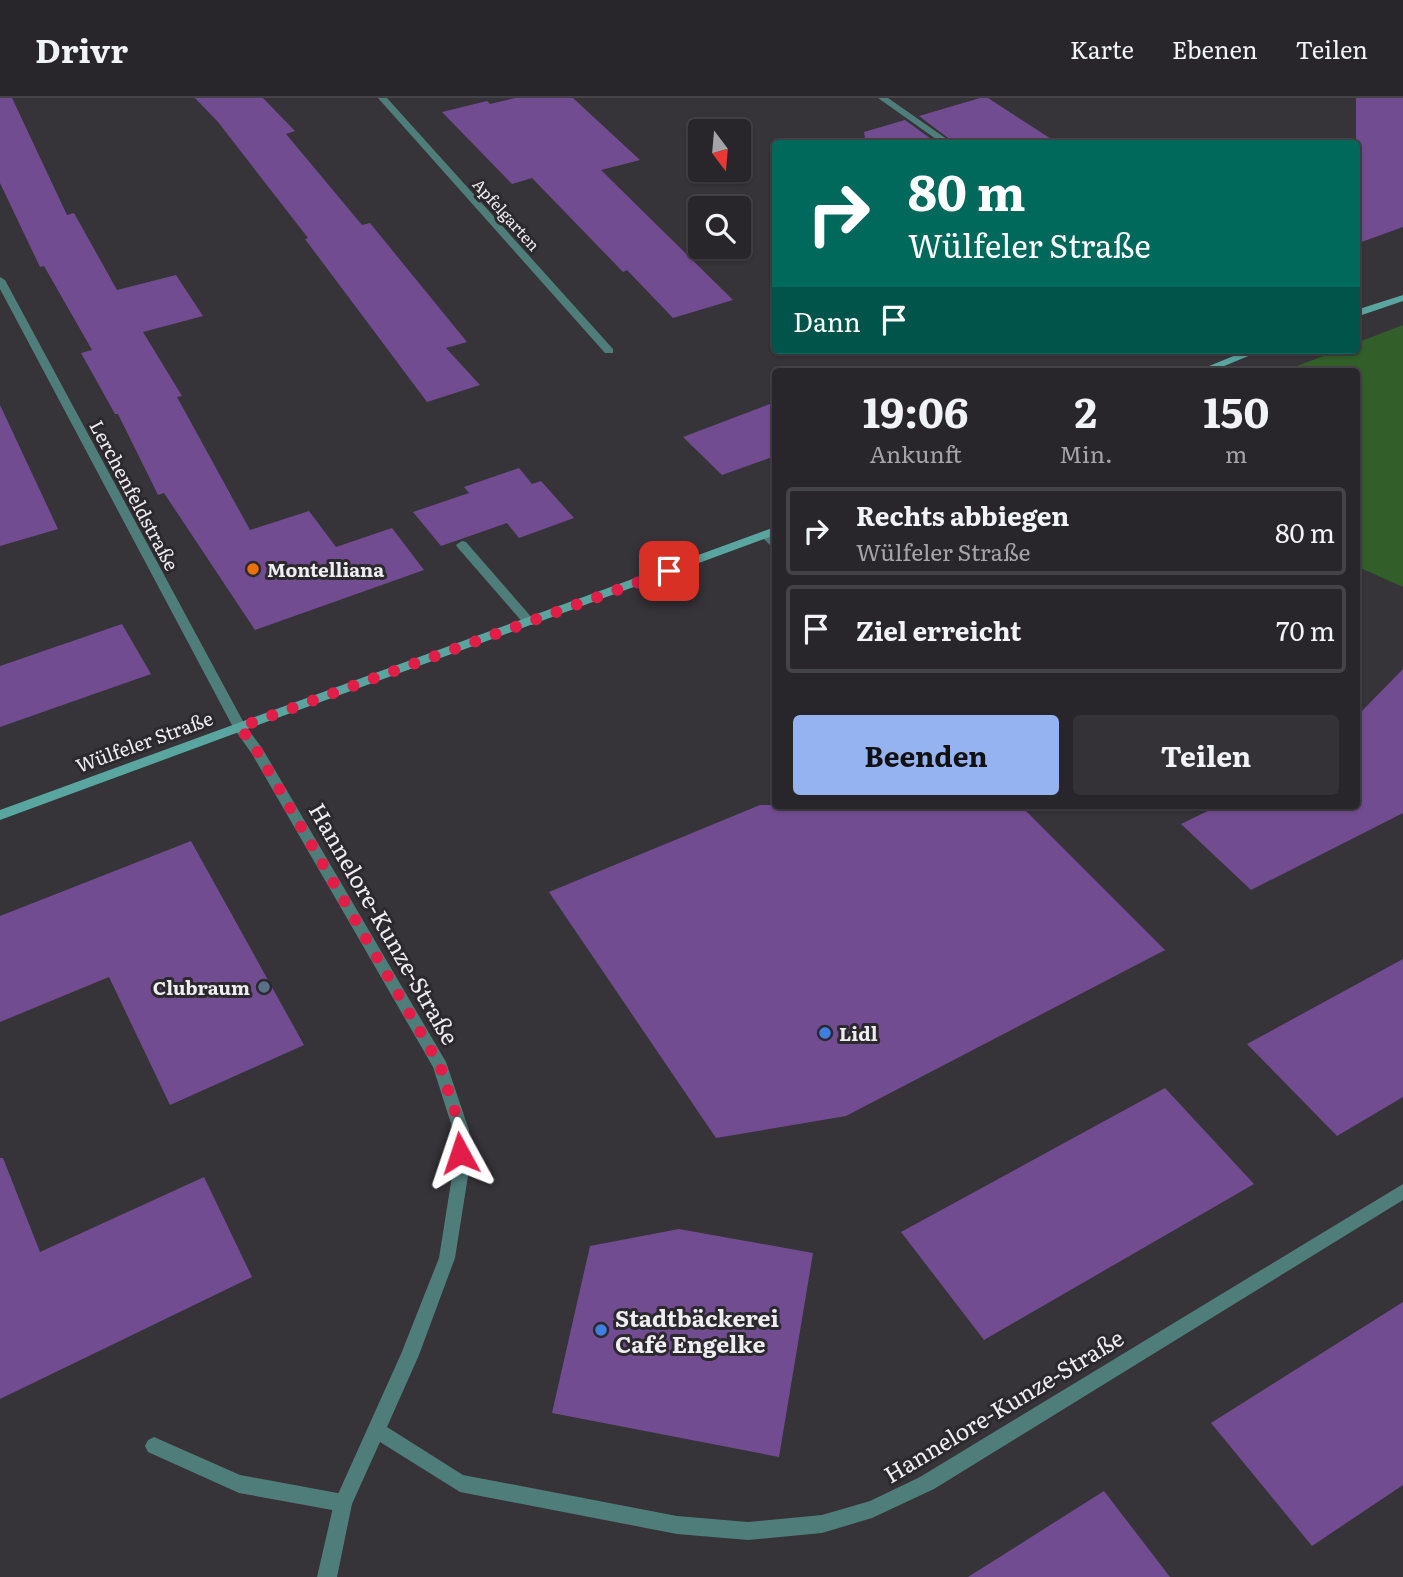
<!DOCTYPE html>
<html lang="de">
<meta charset="utf-8">
<style>
body{margin:0;font-family:Literata,serif;background:#343237;color:#f1f3f6;height:100vh;display:flex;flex-direction:column;font-size:26px;white-space:nowrap}
*{box-sizing:border-box;margin:0}
p{font-size:23px;color:#a5a5a9}
.icon{flex:none;width:38px;height:38px;fill:none;stroke:currentColor;stroke-width:2;stroke-linecap:round;stroke-linejoin:round}
.map{position:relative;flex:1;overflow:hidden}
.panel{position:absolute;left:772px;top:270px;width:588px;height:441px;display:flex;flex-direction:column;background:#28262b;border-radius:7px;box-shadow:0 2px 5px #0004,0 0 0 2px #444347}
.panel>*{flex:none}
.guide{position:absolute;left:772px;top:42px;width:588px;height:214px;border-radius:7px;box-shadow:0 2px 5px #0004,0 0 0 2px #444347;background:#00695c;color:#fff;overflow:hidden}
.needle{width:46px;rotate:164deg}
.tools{position:absolute;left:688px;top:21px;display:grid;gap:14px}
.tools a{display:grid;place-items:center;width:63px;height:63px;border-radius:7px;background:#28262b;box-shadow:0 2px 5px #0004,0 0 0 2px #444347;font-size:35px}
.pin{position:absolute;display:grid;place-items:center;width:60px;height:60px;color:#fff;margin:-30px;border-radius:14px;box-shadow:0 4px 10px #0006}
.me{position:absolute;width:77px;margin:-38px;rotate:355deg;stroke-linejoin:round;filter:drop-shadow(0 0 5px #0008)}
.turn{display:flex;align-items:center;gap:24px;height:147px;padding:0 21px;font-size:32px}
.turn .icon{width:91px;height:91px;stroke-width:2.5}
.turn b{display:block;font-size:49px;line-height:60px}
.then{display:flex;align-items:center;height:66px;padding:0 21px;background:#0003;gap:14px;font-size:26px}
.eta{display:flex;justify-content:space-evenly;align-items:center;height:119px;text-align:center}
.eta b{font-size:42px;font-weight:700;line-height:49px}
.button{display:flex;gap:14px;margin-top:auto;padding:14px 21px}
.button a{flex:1;height:80px;border-radius:7px;background:#95b2f1;color:#111;font-size:28px;font-weight:700;line-height:80px;text-align:center}
.button a+a{background:#343237;color:#f1f3f6}
ul{padding:0;list-style:none}
li{display:flex;align-items:center;gap:21px;height:88px;margin:0 14px 10px;padding:0 7px;border:4px solid #444347;border-radius:7px}
li div{flex:1}
li b{display:block;font-size:26px}
li em{font-style:normal}
header{display:flex;align-items:center;gap:42px;box-sizing:border-box;height:98px;padding:0 35px;background:#28262b;border-bottom:2px solid #444347}
header strong{font-size:33px}
nav{display:flex;gap:38px;margin-inline-start:auto;font-size:24px}
.map>svg:first-child{display:block}
.green{fill:#325f29}
.building{fill:#724c90}
.lines{fill:none;stroke-linecap:round;stroke-linejoin:round}
.service{fill:#4f7d7a;fill-rule:evenodd}
.minor{fill:#4f7d7a;fill-rule:evenodd}
.secondary{fill:#59a5a0;fill-rule:evenodd}
.route{stroke:#e11d48;stroke-width:12;stroke-dasharray:0 21.6}
.food-dot{fill:#e8710a;stroke:#2c292e;stroke-width:2.5}
.service-dot{fill:#5c6f8a;stroke:#2c292e;stroke-width:2.5}
.shop-dot{fill:#3f7fe0;stroke:#2c292e;stroke-width:2.5}
.labels{text-anchor:middle;dominant-baseline:central;stroke-width:6;stroke-linejoin:round;paint-order:stroke}
.far-street-label{font-size:16px;fill:#efedf1;stroke:#2c292e}
.street-label{font-size:19px;fill:#efedf1;stroke:#2c292e}
.poi-label{font-size:19px;font-weight:bold;fill:#efedf1;stroke:#2c292e;text-anchor:start}
.near-street-label{font-size:23px;fill:#efedf1;stroke:#2c292e}
.near-poi-label{font-size:23px;font-weight:bold;fill:#efedf1;stroke:#2c292e;text-anchor:start}
</style>
<header>
<strong>Drivr</strong>
<nav><a>Karte</a><a>Ebenen</a><a>Teilen</a></nav>
</header>
<div class="map">
<svg width="1403" height="1479" viewBox="0 0 1403 1479">
<rect width="100%" height="100%" fill="#363339"/>
<path class="green" d="M 1403,227 L 1403,489 L 1356,468 L 1356,273 L 1284,273 L 1339,252 L 1356,252 L 1356,245 Z"/>
<path class="building" d="M 0,0 L 12,0 L 67,117 L 74,115 L 117,192 L 176,177 L 203,218 L 143,234 L 182,298 L 177,299 L 250,432 L 309,413 L 336,449 L 392,430 L 424,472 L 255,532 L 164,395 L 158,397 L 118,316 L 115,316 L 81,255 L 92,252 L 44,168 L 40,169 L 0,85 Z
M 195,0 L 263,0 L 295,33 L 286,36 L 362,127 L 370,125 L 467,244 L 446,250 L 480,287 L 427,304 L 305,141 L 308,140 L 218,24 Z
M 515,0 L 573,0 L 640,62 L 601,72 L 733,202 L 673,220 L 627,172 L 623,174 L 532,80 L 512,86 L 442,14 L 487,3 L 490,6 Z
M 980,0 L 988,0 L 1059,46 L 956,46 L 919,18 Z
M 1356,0 L 1403,0 L 1403,129 L 1356,146 Z
M 905,22 L 938,46 L 866,46 L 864,34 Z
M 775,304 L 775,358 L 722,377 L 683,339 Z
M 0,307 L 58,431 L 0,448 Z
M 519,370 L 532,386 L 541,383 L 574,420 L 519,440 L 507,425 L 441,448 L 413,414 L 469,395 L 464,389 Z
M 122,526 L 151,576 L 0,629 L 0,568 Z
M 1403,571 L 1403,715 L 1251,792 L 1181,726 L 1220,707 L 1356,707 L 1356,619 Z
M 760,707 L 1020,707 L 1165,852 L 846,1018 L 716,1040 L 549,794 Z
M 191,743 L 304,947 L 170,1007 L 109,879 L 0,924 L 0,818 Z
M 1403,861 L 1403,999 L 1337,1038 L 1247,946 Z
M 1165,990 L 1254,1086 L 984,1242 L 901,1134 Z
M 0,1060 L 3,1060 L 40,1154 L 204,1079 L 252,1179 L 0,1301 Z
M 679,1131 L 813,1155 L 779,1359 L 552,1315 L 590,1148 Z
M 1403,1204 L 1403,1387 L 1312,1448 L 1211,1325 Z
M 1104,1393 L 1170,1479 L 968,1479 Z"/>
<g class="lines">
<path class="service" d="M 766,433 L 775,439 L 775,449 L 771,448 L 760,437 Z
M 462,443 L 466,444 L 533,521 L 535,524 L 533,527 L 525,527 L 458,450 L 456,447 Z
M 154,1339 L 240,1377 L 343,1396 L 350,1399 L 352,1405 L 350,1411 L 343,1414 L 239,1395 L 148,1354 L 145,1348 L 148,1342 Z"/>
<path class="minor" d="M 378,0 L 387,0 L 613,251 L 613,255 L 605,255 Z
M 878,0 L 888,0 L 954,46 L 943,46 Z
M 0,179 L 5,182 L 245,627 L 262,650 L 446,964 L 469,1032 L 468,1078 L 455,1160 L 419,1257 L 387,1329 L 463,1377 L 677,1418 L 748,1424 L 822,1417 L 870,1403 L 920,1379 L 1403,1086 L 1403,1102 L 934,1391 L 872,1420 L 822,1435 L 748,1442 L 677,1436 L 460,1394 L 380,1344 L 352,1406 L 337,1479 L 317,1479 L 334,1405 L 401,1256 L 439,1160 L 452,1078 L 453,1032 L 433,969 L 252,656 L 233,629 L 0,191 Z"/>
<path class="secondary" d="M 1403,197 L 1403,203 L 1356,219 L 1356,212 Z
M 1248,252 L 1263,252 L 1212,273 L 1197,273 Z
M 775,429 L 775,437 L 0,722 L 0,712 Z"/>
</g>
<g class="lines">
<path class="route" d="M 460,1055 L 461,1032 L 440,968 L 257,653 L 240,629 L 669,473"/>
</g>
<circle class="food-dot" cx="253" cy="471" r="7"/>
<circle class="service-dot" cx="264" cy="889" r="7"/>
<g class="shop-dot">
<circle cx="825" cy="935" r="7"/>
<circle cx="601" cy="1232" r="7"/>
</g>
<g class="labels">
<g class="far-street-label">
<text transform="translate(507 116) rotate(48)">Apfelgarten</text>
</g>
<g class="street-label">
<text transform="translate(135 397) rotate(62)">Lerchenfeldstraße</text>
<text transform="translate(144 643) rotate(-20)">Wülfeler Straße</text>
</g>
<g class="poi-label">
<text x="267" y="471">Montelliana</text>
<text x="250" y="889" text-anchor="end">Clubraum</text>
<text x="839" y="935">Lidl</text>
</g>
<g class="near-street-label">
<text transform="translate(385 825) rotate(60)">Hannelore-Kunze-Straße</text>
<text transform="translate(1003 1307) rotate(-31)">Hannelore-Kunze-Straße</text>
</g>
<g class="near-poi-label">
<text x="615" y="1219">Stadtbäckerei<tspan x="615" dy="26">Café Engelke</tspan></text>
</g>
</g>
</svg>
<div class="tools">
<a><svg class="needle" viewBox="-14 -14 28 28"><path d="M0-13l5 13h-10z" fill="#e53935"/><path d="M0 13l5-13h-10z" fill="#a5a5a9"/></svg></a>
<a><svg class="icon" aria-label="search" viewBox="0 0 24 24"><circle cx="10" cy="10" r="6"/><path d="M15 15l6 6"/></svg></a>
</div>
<div class="pin" style="left:669px;top:473px;background:#d93025"><svg class="icon" aria-label="arrive" viewBox="0 0 24 24"><path d="M6 21V4h12l-3 4 3 4H6"/></svg></div>
<svg class="me" style="left:460px;top:1055px" viewBox="-20 -20 40 40"><path d="M0-17L14 15 0 8-14 15z" fill="#e11d48" stroke="#fff" stroke-width="4"/></svg>
<div class="guide">
<div class="turn"><svg class="icon" aria-label="right" viewBox="0 0 24 24"><path d="M7 20v-9h11M14 6l5 5-5 5"/></svg><div><b>80 m</b>Wülfeler Straße</div></div>
<div class="then">Dann<svg class="icon" aria-label="arrive" viewBox="0 0 24 24"><path d="M6 21V4h12l-3 4 3 4H6"/></svg></div>
</div>
<section class="panel">
<div class="eta">
<div><b>19:06</b><p>Ankunft</p></div>
<div><b>2</b><p>Min.</p></div>
<div><b>150</b><p>m</p></div>
</div>
<ul>
<li><svg class="icon" aria-label="right" viewBox="0 0 24 24"><path d="M7 20v-9h11M14 6l5 5-5 5"/></svg><div><b>Rechts abbiegen</b><p>Wülfeler Straße</p></div><em>80 m</em></li>
<li><svg class="icon" aria-label="arrive" viewBox="0 0 24 24"><path d="M6 21V4h12l-3 4 3 4H6"/></svg><div><b>Ziel erreicht</b></div><em>70 m</em></li>
</ul>
<div class="button"><a>Beenden</a><a>Teilen</a></div>
</section>
</div>
